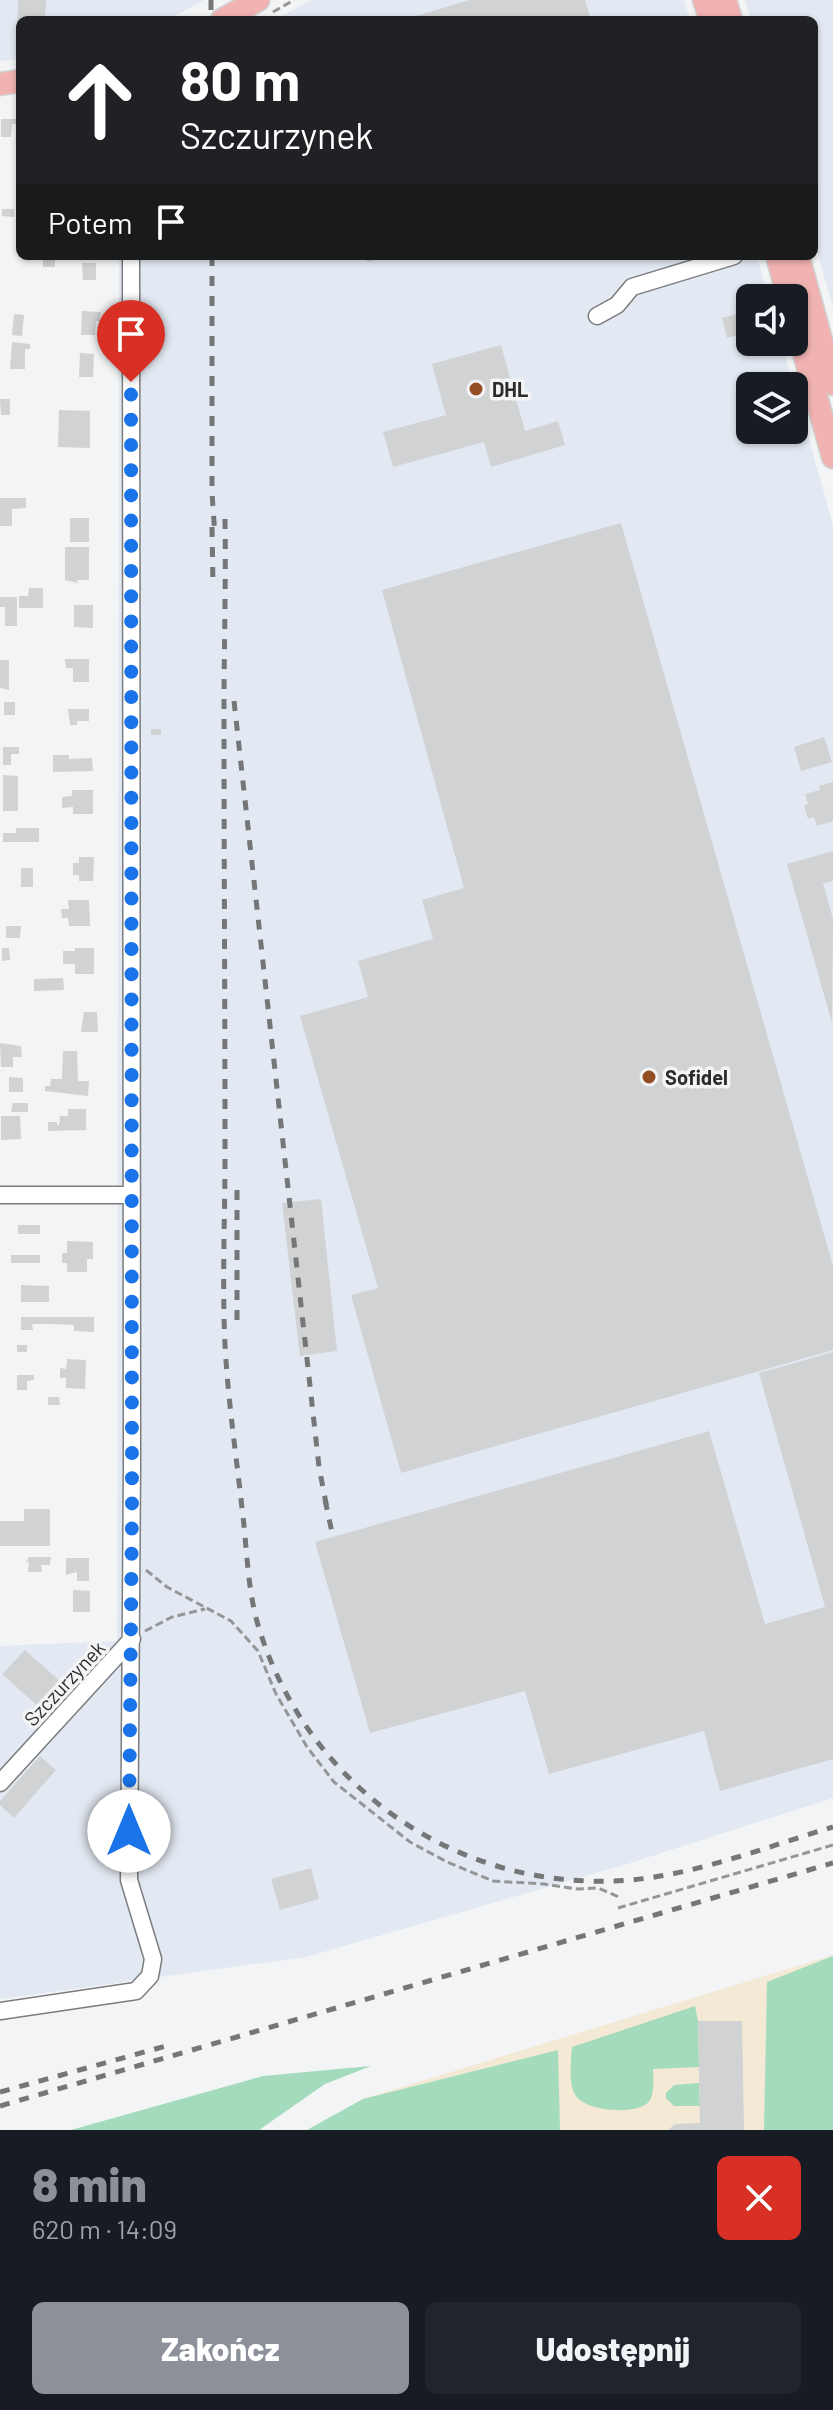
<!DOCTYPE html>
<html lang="pl">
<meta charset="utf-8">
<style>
body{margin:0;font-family:Barlow,sans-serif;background:#20242c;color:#f1f3f6;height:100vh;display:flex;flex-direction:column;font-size:30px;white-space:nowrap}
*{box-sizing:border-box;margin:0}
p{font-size:26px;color:#9ea1a6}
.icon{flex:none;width:44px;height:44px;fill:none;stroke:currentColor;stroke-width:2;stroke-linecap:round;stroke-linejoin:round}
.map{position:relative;height:2130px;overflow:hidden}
.panel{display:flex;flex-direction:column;background:#171b24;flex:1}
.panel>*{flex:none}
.hud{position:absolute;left:16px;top:16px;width:802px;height:244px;border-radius:12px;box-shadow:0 2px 6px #0004;background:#202124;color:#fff;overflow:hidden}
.fabs{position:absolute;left:736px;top:284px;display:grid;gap:16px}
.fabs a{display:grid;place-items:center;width:72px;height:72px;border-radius:12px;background:#171b24;box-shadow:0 2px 6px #0004;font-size:40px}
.pin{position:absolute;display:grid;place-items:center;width:68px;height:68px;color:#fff;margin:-82px -34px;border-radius:50% 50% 50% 0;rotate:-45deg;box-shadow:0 0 8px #0007}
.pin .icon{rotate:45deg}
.me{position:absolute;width:88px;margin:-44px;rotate:0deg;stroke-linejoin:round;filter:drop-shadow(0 0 6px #0008)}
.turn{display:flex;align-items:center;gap:28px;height:168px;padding:0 32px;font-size:36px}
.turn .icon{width:104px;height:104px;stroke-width:2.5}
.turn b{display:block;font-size:56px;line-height:68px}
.then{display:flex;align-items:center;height:76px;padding:0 32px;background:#0003;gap:16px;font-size:30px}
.round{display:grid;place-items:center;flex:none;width:84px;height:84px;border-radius:12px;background:#20242c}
.overview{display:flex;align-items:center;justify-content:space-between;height:136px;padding:0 32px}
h1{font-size:48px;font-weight:800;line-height:60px;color:#8c9099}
.primary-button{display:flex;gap:16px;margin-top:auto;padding:16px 32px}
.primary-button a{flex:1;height:92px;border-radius:12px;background:#8c9099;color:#fff;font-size:32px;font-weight:800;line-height:92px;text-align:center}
.primary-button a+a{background:#20242c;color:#f1f3f6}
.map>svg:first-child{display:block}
.commercial{fill:#f3e9d4}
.built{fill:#e3e9f2}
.green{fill:#a4dbbd}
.building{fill:#d0d2d4}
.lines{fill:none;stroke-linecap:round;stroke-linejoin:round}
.minor-casing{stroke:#7a7c7e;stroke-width:19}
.major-casing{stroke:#d1d1d1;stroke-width:25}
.path{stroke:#959697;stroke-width:3;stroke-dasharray:8 4;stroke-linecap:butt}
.minor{stroke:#fff;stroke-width:16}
.major{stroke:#f1b3b2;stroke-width:22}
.rail{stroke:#757677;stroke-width:5;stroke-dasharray:10 10;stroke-linecap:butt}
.route{stroke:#1a73e8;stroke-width:14;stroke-dasharray:0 25.2}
.poi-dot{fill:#944e25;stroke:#f2f4f6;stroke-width:3}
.labels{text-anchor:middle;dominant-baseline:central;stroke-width:7;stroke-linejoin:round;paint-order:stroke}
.poi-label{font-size:20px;font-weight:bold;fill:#2c2c2d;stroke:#f2f4f6;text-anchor:start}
.street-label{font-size:20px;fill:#2c2c2d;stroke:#f2f4f6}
</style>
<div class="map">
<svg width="833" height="2130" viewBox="0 0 833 2130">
<rect width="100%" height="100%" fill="#f2f4f6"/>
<path class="commercial" d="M 833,1955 L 833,2130 L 363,2130 L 363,2099 Z"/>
<path class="built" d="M 0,0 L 204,0 L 168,20 L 20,20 L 20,59 L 0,61 Z
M 311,0 L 684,0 L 690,20 L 275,20 Z
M 745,0 L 833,0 L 833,307 L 814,241 L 814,20 L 751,20 Z
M 119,256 L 757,256 L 769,298 L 750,298 L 750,342 L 781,342 L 794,386 L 750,386 L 750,430 L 794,430 L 794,386 L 833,525 L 833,1798 L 624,1865 L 306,1957 L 0,1999 L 0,1646 L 117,1641 Z"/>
<path class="green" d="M 833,1956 L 833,2130 L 764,2130 L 767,1982 Z
M 695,2006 L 698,2021 L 699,2067 L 653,2069 C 653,2078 655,2091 650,2100 C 641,2116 587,2112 576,2096 C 568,2085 571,2060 572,2047 Z
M 558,2050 L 560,2130 L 307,2130 L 363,2099 Z
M 371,2066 L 325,2084 L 259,2130 L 71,2130 L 263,2076 Z
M 699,2083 L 700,2106 L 674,2106 L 666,2098 L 666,2093 L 674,2085 Z"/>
<path class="building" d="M 18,0 L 46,0 L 45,20 L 20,20 L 20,30 L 17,30 Z
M 470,0 L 585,0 L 591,20 L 402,20 Z
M 1,119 L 19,119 L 19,124 L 12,124 L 11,137 L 1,137 Z
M 2,209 L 14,209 L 14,217 L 2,216 Z
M 43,256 L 55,256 L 55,267 L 43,267 Z
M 365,256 L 386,256 L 386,257 L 367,262 Z
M 82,263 L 96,263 L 96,280 L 83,280 Z
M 82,311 L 101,312 L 100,321 L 96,321 L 95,335 L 81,335 Z
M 14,314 L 24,315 L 22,336 L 12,335 Z
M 736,314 L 741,334 L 727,338 L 722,318 Z
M 12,342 L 30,344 L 30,349 L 25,349 L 25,369 L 10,369 Z
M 501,345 L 525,431 L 558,421 L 565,445 L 491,467 L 484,442 L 393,467 L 383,432 L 446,415 L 432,364 Z
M 80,353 L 94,354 L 93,377 L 79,377 Z
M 0,399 L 10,399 L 10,415 L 1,415 Z
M 59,410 L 90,411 L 90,448 L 58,447 Z
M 0,498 L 26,498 L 26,508 L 12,509 L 12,526 L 0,526 Z
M 70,518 L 89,518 L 89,542 L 70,542 Z
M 621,523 L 833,1266 L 833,1350 L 401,1473 L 351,1295 L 378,1288 L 300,1016 L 368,997 L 358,961 L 433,939 L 422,900 L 464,888 L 382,590 Z
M 65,547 L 89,547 L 89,580 L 77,580 L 78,583 L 65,580 Z
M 29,588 L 43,588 L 43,608 L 19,608 L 19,596 L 28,596 Z
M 0,597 L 17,597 L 17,626 L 5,626 L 5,607 L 0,607 Z
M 74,605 L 93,605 L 93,628 L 74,627 Z
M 65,659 L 89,659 L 89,682 L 73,682 L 73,668 L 66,668 Z
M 0,660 L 9,660 L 9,690 L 0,688 Z
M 4,702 L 15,702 L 15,715 L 4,715 Z
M 68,709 L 89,709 L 89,721 L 77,721 L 77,725 L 70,725 Z
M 151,729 L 161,729 L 161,735 L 151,735 Z
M 824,737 L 832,762 L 801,771 L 794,747 Z
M 3,747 L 19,747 L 19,754 L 11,754 L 11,765 L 3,765 Z
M 53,755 L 69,755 L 69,759 L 92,758 L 93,771 L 53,772 Z
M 3,775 L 18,776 L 18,811 L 3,811 Z
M 833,782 L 833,821 L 817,826 L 814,817 L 808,819 L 804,805 L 808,804 L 805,794 L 820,790 L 819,786 Z
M 72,790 L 93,790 L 93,814 L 73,814 L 73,807 L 62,808 L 62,797 L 72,796 Z
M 16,828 L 39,828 L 39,842 L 3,842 L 3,833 L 16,833 Z
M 833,851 L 833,881 L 823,883 L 833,919 L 832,1023 L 787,864 Z
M 79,857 L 94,857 L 93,881 L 79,881 L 79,875 L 73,875 L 73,863 L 79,863 Z
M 21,868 L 33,868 L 33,887 L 21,887 Z
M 68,900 L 89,900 L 90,926 L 69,926 L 68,918 L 62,918 L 61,909 L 69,909 Z
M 6,926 L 21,926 L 20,938 L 6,938 Z
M 2,948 L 9,948 L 10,960 L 2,961 Z
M 75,948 L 94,948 L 94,974 L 75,974 L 75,964 L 63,964 L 63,951 L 75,951 Z
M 63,978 L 64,990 L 34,991 L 34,979 Z
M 84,1012 L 97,1012 L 98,1032 L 81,1032 Z
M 0,1043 L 21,1046 L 22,1057 L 13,1057 L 13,1067 L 1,1067 Z
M 63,1051 L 77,1051 L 78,1081 L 89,1081 L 88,1096 L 45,1091 L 45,1086 L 50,1086 L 51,1079 L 62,1079 Z
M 9,1077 L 23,1078 L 23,1092 L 9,1092 Z
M 13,1103 L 28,1103 L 28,1112 L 11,1112 Z
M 68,1109 L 86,1109 L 86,1130 L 48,1131 L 48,1122 L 57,1122 L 57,1125 L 59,1125 L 60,1116 L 68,1116 Z
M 1,1116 L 20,1116 L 21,1139 L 1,1140 Z
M 321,1199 L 337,1351 L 300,1356 L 282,1203 Z
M 18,1225 L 40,1225 L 40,1234 L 18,1234 Z
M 67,1241 L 93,1242 L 93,1259 L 87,1259 L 87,1272 L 67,1272 L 67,1263 L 62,1263 L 62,1253 L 67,1253 Z
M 11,1255 L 40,1255 L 40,1263 L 11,1263 Z
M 21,1285 L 49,1286 L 49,1302 L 21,1302 Z
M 21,1317 L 94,1317 L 94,1332 L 74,1331 L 74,1325 L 51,1324 L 32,1324 L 33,1330 L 21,1330 Z
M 17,1345 L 27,1345 L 27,1352 L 17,1352 Z
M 833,1352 L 833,1759 L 720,1791 L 704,1731 L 549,1774 L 525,1691 L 370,1733 L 315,1542 L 709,1431 L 765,1624 L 825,1607 L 759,1373 Z
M 67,1359 L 86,1360 L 85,1389 L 66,1388 L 66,1378 L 60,1378 L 60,1368 L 66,1369 Z
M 17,1375 L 34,1375 L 34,1380 L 27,1381 L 27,1390 L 17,1390 Z
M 48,1397 L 59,1397 L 60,1405 L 48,1405 Z
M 24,1509 L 50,1509 L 50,1546 L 0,1546 L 0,1521 L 24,1521 Z
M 29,1557 L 51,1557 L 50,1565 L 41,1565 L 42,1572 L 28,1572 L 29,1562 L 26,1562 Z
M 66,1558 L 89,1558 L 89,1581 L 77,1581 L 77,1572 L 66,1575 Z
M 73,1590 L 90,1591 L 90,1612 L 73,1612 Z
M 25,1650 L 62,1683 L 40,1708 L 2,1674 Z
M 40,1756 L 56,1770 L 14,1818 L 0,1805 L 0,1801 Z
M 311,1868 L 319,1899 L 280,1910 L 271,1879 Z
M 698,2021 L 742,2021 L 744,2130 L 668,2130 L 675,2124 L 700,2123 Z"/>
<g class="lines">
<g class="minor-casing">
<path id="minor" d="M 597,316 L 617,305 L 632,287 L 734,256
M 0,1195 L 132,1195
M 0,1783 L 132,1639
M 0,2011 L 136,1991 L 150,1976 L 153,1959 L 129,1880 L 132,1465 L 131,256"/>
</g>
<g class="major-casing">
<path id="major" d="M 704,0 L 711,20
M 725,0 L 731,20
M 222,20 L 258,0
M 0,84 L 20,81
M 777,256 L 789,298
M 798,256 L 833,384
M 794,317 L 833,457"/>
</g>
<path class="path" d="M 273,12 L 294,0
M 146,1570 L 167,1587 L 231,1621 L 258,1651 L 276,1694 L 307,1747 L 334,1782 L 410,1842 L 447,1862 L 493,1881 L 544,1884 L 577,1889 L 598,1888 L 619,1897
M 145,1631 L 172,1617 L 205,1609
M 618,1908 L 833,1845"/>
<use href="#minor" class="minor"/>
<use href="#major" class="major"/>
<path class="rail" d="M 211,0 L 211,20
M 212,256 L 212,493 L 215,536
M 225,519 C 226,583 224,647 224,710 C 224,858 225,1007 225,1155 C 225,1218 222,1282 225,1345 C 228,1400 236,1454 242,1508 C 247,1546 247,1587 258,1625 C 307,1789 461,1894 631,1880 C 698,1874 769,1846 833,1827
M 212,527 L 213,587
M 234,701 L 319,1467 L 327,1508
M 237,1190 L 237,1326
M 325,1500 L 333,1537
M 0,2092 L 166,2046
M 0,2106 L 833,1863"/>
</g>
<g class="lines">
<path class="route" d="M 129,1831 L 132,1510 L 131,382"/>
</g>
<g class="poi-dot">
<circle cx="476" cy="389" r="8"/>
<circle cx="649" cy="1077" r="8"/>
</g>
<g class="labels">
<g class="poi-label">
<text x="492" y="389">DHL</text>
<text x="665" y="1077">Sofidel</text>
</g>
<g class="street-label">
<text transform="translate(64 1683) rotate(-47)">Szczurzynek</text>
</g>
</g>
</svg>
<div class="fabs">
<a><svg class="icon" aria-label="sound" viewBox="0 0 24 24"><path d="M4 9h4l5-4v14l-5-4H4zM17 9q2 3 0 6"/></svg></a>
<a><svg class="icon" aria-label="layers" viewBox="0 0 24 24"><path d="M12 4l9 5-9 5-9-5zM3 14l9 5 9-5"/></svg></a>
</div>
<div class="pin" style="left:131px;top:382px;background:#d93025"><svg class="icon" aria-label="arrive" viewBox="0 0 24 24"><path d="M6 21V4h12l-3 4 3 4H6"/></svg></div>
<svg class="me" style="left:129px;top:1831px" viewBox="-20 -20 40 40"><circle r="19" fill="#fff"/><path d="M0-13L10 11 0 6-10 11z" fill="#1a73e8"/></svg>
<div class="hud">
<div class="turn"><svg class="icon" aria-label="ahead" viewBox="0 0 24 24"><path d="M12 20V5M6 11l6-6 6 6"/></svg><div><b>80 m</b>Szczurzynek</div></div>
<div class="then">Potem<svg class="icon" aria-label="arrive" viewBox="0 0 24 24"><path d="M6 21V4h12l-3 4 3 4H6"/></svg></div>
</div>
</div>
<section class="panel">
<div class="overview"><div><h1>8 min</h1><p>620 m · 14:09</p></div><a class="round" style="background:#d93025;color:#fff"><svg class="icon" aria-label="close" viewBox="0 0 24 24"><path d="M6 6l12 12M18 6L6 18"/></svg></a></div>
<div class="primary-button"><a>Zakończ</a><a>Udostępnij</a></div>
</section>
